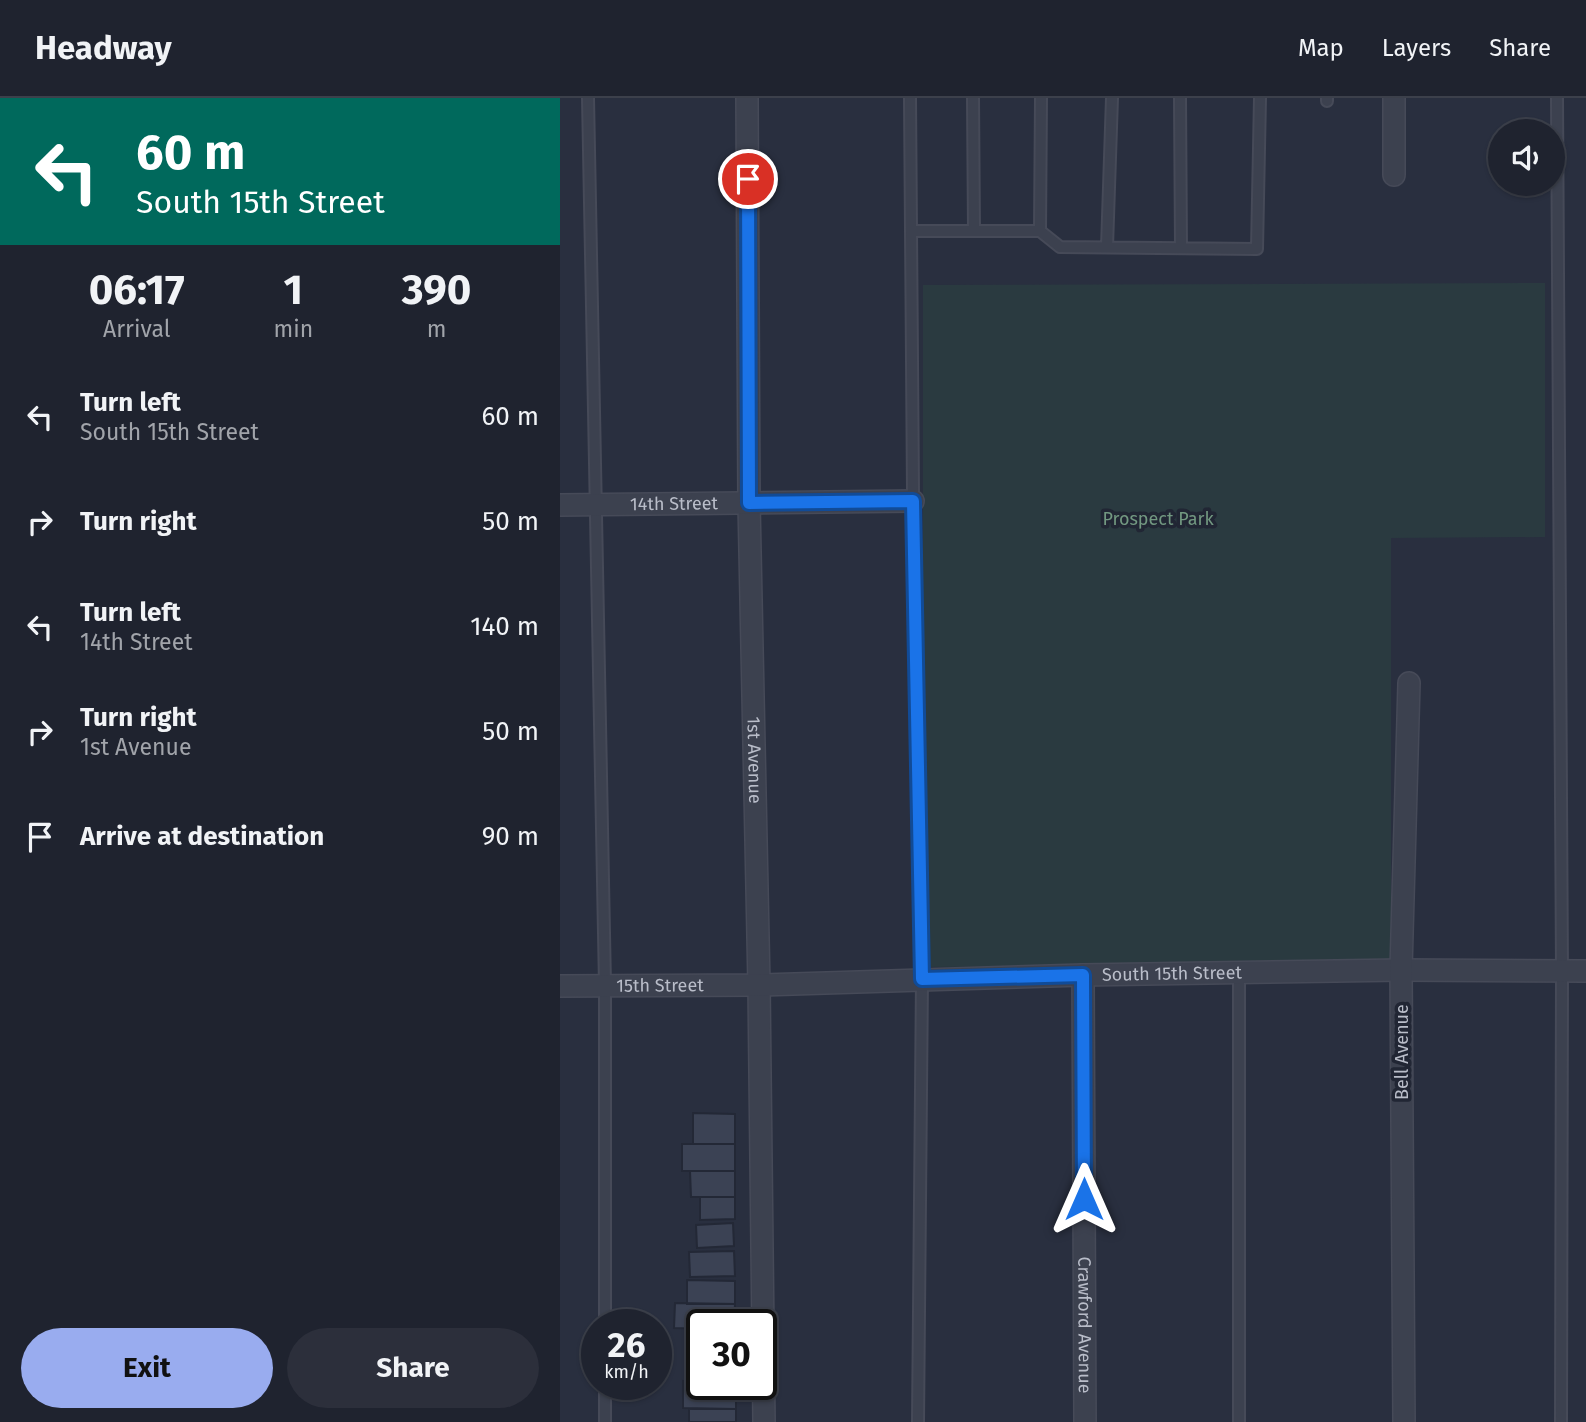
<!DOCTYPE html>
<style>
body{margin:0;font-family:"Fira Sans",sans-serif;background:#2c2f3b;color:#f1f3f6;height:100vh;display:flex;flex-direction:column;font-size:26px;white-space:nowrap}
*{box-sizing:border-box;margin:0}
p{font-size:23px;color:#a1a4aa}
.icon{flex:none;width:38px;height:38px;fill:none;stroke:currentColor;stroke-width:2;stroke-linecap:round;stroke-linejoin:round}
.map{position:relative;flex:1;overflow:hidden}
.side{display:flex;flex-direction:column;background:#1f232f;width:560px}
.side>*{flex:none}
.top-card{background:#00695c;color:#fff;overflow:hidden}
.buttons{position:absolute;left:928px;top:21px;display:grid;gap:14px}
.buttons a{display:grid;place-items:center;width:77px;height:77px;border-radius:50%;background:#1f232f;box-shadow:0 2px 5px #0004,0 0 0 2px #3c404b;font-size:35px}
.speed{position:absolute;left:21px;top:1211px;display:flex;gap:14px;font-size:35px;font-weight:700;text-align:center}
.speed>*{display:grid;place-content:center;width:91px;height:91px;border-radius:50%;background:#1f232f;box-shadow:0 2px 5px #0004,0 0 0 2px #3c404b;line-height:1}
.speed small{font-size:18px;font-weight:400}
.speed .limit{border:4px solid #111;border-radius:10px;background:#fff;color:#111}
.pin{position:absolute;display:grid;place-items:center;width:60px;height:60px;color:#fff;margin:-30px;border:4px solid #fff;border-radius:50%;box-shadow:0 2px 7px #0007}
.me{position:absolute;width:77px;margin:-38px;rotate:0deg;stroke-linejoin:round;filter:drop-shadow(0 0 5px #0008)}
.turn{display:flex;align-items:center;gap:24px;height:147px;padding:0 21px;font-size:32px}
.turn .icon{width:91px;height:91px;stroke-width:2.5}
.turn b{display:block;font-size:49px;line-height:60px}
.eta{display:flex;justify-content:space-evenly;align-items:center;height:119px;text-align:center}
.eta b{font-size:42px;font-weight:700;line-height:49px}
.action{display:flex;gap:14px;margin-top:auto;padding:14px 21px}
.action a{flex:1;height:80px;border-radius:42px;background:#99acef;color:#111;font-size:28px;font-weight:700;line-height:80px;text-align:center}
.action a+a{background:#2c2f3b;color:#f1f3f6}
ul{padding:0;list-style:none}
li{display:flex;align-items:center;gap:21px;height:105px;padding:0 21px}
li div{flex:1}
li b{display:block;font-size:26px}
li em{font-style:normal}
header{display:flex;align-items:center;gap:42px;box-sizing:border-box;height:98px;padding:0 35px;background:#1f232f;border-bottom:2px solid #3c404b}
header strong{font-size:33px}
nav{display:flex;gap:38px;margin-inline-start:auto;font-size:24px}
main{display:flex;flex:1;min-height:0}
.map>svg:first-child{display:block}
.green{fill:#2a3a40}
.building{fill:#3b4254;stroke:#232836;stroke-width:2}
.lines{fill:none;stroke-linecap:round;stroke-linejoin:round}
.lane-casing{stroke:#464a58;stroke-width:14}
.street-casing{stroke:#464a58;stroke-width:24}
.lane{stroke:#3c414f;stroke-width:10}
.street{stroke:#3c414f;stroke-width:21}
.route-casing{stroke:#114b97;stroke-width:18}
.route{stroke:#1a73e8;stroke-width:12}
.labels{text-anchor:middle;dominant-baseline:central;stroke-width:7;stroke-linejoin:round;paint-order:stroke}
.street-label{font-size:18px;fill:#b9bdc9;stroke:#212634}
.park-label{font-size:18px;fill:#729881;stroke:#212634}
</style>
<header>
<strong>Headway</strong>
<nav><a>Map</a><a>Layers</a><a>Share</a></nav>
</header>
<main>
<section class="side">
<div class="top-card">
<div class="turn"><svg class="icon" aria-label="left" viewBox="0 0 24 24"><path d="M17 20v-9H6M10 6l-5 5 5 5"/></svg><div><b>60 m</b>South 15th Street</div></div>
</div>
<div class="eta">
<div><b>06:17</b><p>Arrival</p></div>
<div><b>1</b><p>min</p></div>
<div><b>390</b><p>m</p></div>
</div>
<ul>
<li><svg class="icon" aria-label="left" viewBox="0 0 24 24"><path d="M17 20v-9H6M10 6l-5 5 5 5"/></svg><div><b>Turn left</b><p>South 15th Street</p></div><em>60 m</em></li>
<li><svg class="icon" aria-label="right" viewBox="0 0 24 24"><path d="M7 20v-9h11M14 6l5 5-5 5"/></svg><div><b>Turn right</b></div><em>50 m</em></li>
<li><svg class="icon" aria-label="left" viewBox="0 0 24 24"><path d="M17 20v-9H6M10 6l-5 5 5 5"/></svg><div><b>Turn left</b><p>14th Street</p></div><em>140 m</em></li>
<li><svg class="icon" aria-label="right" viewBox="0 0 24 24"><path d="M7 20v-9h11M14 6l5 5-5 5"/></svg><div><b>Turn right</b><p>1st Avenue</p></div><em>50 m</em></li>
<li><svg class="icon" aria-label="arrive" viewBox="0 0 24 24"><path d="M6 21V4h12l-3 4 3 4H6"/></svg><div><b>Arrive at destination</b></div><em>90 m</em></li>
</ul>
<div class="action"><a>Exit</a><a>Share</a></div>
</section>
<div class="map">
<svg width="1026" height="1324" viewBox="0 0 1026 1324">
<rect width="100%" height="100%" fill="#292f3f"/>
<path class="green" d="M 985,185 L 985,439 L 831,440 L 831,867 L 363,869 L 363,187 Z"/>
<path class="building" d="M 133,1015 L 175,1016 L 175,1046 L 133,1046 Z
M 122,1046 L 175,1046 L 175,1073 L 122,1073 Z
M 130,1073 L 175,1073 L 175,1099 L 131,1099 Z
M 140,1099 L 175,1099 L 175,1121 L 140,1122 Z
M 173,1125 L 174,1148 L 137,1150 L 136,1127 Z
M 174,1153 L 175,1178 L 130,1179 L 129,1154 Z
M 127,1182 L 175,1183 L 175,1206 L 127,1206 Z
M 115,1205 L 175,1206 L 174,1227 L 142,1227 L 142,1231 L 114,1230 Z
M 136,1233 L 142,1233 L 142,1263 L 137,1263 Z
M 137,1263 L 142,1263 L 142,1285 L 138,1285 Z
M 123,1283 L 142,1286 L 176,1286 L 176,1311 L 123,1310 Z
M 129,1311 L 176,1311 L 176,1324 L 129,1324 Z"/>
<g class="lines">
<g class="lane-casing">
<path id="lane" d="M 28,0 L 45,887 L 45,1227
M 350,0 L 353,395 L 362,881 L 358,1324
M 413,0 L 414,133
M 620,0 L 621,150
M 997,0 L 1002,874 L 1001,1324
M 767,3 L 767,0
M 351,133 L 480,133 L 500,149 L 697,151 L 700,0
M 480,133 L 481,0
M 547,149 L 552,0
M 679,875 L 679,1324
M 45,1286 L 45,1324"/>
</g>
<g class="street-casing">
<g id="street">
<path id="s1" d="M 187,0 L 189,405 L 199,887 L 204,1324"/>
<path d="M 834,77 L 834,0"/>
<path id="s2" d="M 0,407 L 353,403"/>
<path id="s3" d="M 523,877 L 525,1324"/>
<path id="s4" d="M 0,888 L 199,887 L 523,877 L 841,872 L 1026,873"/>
<path d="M 844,1324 L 841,872 L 849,585"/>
</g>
</g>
<use href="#lane" class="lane"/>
<use href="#street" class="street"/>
</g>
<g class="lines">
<g class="route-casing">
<path id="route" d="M 188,81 L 189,405 L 353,403 L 362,881 L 523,877 L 524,1101"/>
</g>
<use href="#route" class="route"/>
</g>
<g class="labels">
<g class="street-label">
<text stroke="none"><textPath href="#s2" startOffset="114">14th Street</textPath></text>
<text stroke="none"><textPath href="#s1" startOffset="662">1st Avenue</textPath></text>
<text stroke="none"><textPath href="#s4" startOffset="612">South 15th Street</textPath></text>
<text stroke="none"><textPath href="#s4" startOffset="100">15th Street</textPath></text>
<text transform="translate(842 954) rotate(-90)">Bell Avenue</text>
<text stroke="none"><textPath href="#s3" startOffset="350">Crawford Avenue</textPath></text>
</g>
<g class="park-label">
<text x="598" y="421">Prospect Park</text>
</g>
</g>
</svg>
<div class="buttons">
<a><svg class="icon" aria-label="sound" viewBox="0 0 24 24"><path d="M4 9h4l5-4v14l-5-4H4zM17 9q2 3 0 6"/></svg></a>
</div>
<div class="speed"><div>26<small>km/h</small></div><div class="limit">30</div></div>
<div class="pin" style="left:188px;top:81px;background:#d93025"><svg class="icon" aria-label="arrive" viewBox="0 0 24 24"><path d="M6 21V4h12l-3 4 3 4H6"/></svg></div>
<svg class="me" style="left:524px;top:1101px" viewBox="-20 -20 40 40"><path d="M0-17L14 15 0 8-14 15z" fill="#1a73e8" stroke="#fff" stroke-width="4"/></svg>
</div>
</main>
